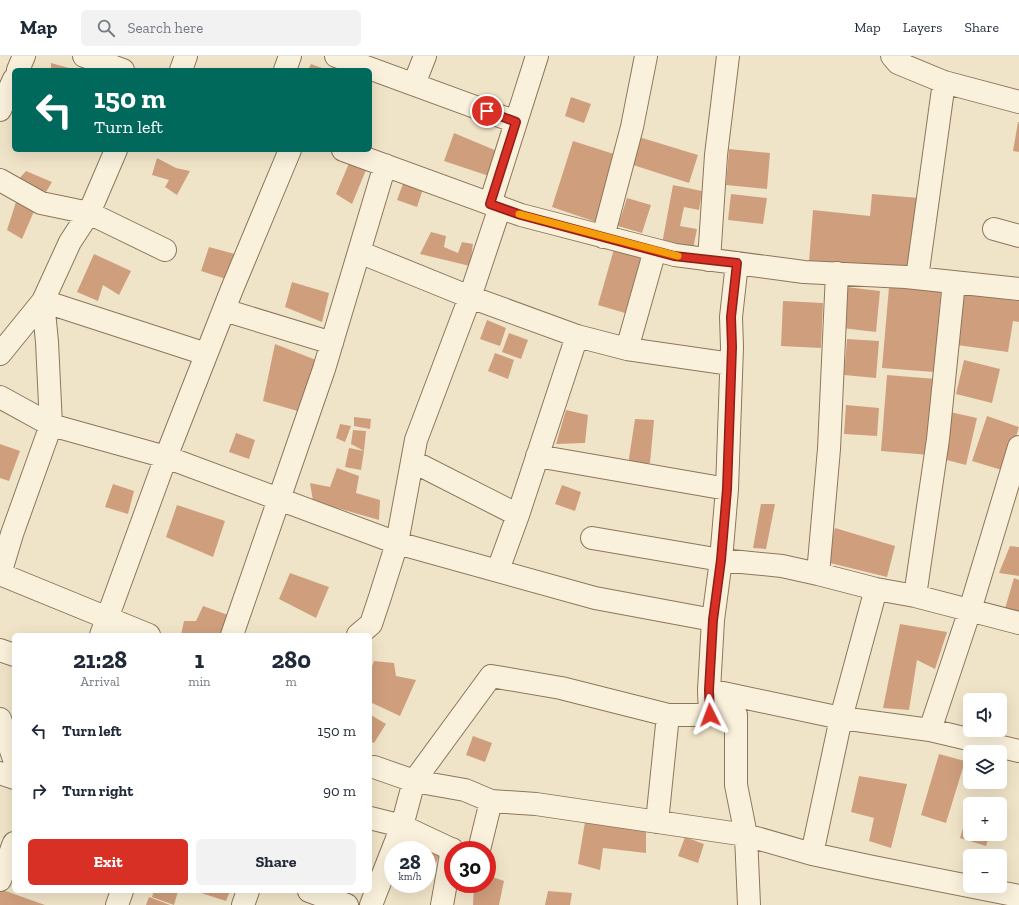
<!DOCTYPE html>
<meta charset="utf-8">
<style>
body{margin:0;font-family:"Zilla Slab",serif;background:#f2f2f3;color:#1f2937;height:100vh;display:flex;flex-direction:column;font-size:15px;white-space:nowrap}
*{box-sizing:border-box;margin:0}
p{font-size:13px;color:#747a83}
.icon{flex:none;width:22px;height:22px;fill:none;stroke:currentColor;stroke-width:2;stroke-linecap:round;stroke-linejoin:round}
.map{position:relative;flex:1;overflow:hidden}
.details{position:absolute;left:12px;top:577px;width:360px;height:260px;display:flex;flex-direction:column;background:#fff;border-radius:6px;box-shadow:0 4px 16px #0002}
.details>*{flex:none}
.top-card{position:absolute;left:12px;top:12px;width:360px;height:84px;border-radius:6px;box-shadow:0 4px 16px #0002;background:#00695c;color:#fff;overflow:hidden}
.fabs{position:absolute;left:963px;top:637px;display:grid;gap:8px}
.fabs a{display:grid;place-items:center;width:44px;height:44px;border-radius:6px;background:#fff;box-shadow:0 4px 16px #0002;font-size:20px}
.speed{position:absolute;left:384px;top:785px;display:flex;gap:8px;font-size:20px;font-weight:700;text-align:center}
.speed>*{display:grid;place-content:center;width:52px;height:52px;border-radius:50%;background:#fff;box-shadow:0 4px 16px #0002;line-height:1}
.speed small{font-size:10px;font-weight:400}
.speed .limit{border:6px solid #d22;background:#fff;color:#111}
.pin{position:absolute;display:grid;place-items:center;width:34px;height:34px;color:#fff;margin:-17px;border:2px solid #fff;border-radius:50%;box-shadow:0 1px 4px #0007}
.me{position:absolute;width:44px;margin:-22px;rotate:357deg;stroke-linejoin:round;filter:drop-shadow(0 0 3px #0008)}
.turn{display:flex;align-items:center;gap:14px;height:84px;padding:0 16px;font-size:18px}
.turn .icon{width:52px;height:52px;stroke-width:2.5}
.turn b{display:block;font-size:28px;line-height:34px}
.eta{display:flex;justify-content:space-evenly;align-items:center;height:68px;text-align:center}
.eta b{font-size:24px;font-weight:700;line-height:28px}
.action{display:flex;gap:8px;margin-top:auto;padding:8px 16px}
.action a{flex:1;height:46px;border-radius:6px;background:#d93025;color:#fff;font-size:16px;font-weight:700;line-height:46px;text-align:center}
.action a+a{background:#f2f2f3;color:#1f2937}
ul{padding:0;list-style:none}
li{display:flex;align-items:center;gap:12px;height:60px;padding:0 16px}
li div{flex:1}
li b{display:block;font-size:15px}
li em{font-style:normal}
header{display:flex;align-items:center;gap:24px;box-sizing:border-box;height:56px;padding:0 20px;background:#fff;border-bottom:1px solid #e0e1e3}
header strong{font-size:19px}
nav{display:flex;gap:22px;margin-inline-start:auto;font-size:14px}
.search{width:280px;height:36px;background:#f2f2f3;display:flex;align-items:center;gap:10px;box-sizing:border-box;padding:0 14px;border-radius:6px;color:#747a83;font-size:15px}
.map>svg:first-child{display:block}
.building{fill:#cf9f7d}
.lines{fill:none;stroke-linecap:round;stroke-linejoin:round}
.street-casing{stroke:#8d765c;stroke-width:24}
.street{stroke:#faf1dc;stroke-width:22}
.route-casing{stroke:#8d1f18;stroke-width:10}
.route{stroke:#d93025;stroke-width:7}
.slow{stroke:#f59e0b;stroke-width:7}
</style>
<header>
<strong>Map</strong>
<div class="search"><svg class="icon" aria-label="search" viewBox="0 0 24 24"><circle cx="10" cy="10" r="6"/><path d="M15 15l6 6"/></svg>Search here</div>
<nav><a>Map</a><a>Layers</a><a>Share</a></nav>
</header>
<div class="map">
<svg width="1019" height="849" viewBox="0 0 1019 849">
<rect width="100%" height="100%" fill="#f0e4c8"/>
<path class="building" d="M 51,7 L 76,14 L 51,14 Z
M 311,8 L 327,14 L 308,14 Z
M 571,41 L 591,48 L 584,67 L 565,60 Z
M 1018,66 L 1019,66 L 1019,96 L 1013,95 Z
M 454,77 L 497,95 L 489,120 L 444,105 Z
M 639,81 L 698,99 L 689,127 L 630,108 Z
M 573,85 L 617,99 L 596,166 L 552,151 Z
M 729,93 L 770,97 L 767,133 L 726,129 Z
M 157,102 L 176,112 L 190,115 L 177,139 L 165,131 L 169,124 L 152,119 Z
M 350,105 L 366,114 L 352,148 L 336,138 Z
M 26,115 L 52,126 L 46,136 L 17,125 Z
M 404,125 L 423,133 L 417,151 L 397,144 Z
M 673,129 L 702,135 L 699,154 L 684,151 L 680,170 L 697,173 L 693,193 L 662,188 Z
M 731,138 L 767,142 L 763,168 L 728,164 Z
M 872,138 L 919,142 L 912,216 L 809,206 L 813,154 L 870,160 Z
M 627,142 L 651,149 L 642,177 L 618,170 Z
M 16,146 L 35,153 L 22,183 L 7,174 Z
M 431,176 L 446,180 L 444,191 L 458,197 L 462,186 L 473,188 L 470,210 L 420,198 Z
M 209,191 L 235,198 L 226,223 L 201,215 Z
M 614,193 L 641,201 L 625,257 L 598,249 Z
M 94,198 L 131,215 L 119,239 L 103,229 L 98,245 L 77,236 Z
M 292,226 L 329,237 L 322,266 L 285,251 Z
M 846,231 L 880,235 L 876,276 L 842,272 Z
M 889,231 L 941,235 L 934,316 L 882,312 Z
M 963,238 L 1019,245 L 1019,266 L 1013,265 L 1008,296 L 957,289 Z
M 783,245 L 823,247 L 821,292 L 781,290 Z
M 487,264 L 506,272 L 500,290 L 480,283 Z
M 509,277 L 528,284 L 521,303 L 502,296 Z
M 847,283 L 879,285 L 876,322 L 844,319 Z
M 275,288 L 316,304 L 301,356 L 263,345 Z
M 495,297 L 514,304 L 508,323 L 488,315 Z
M 964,304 L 1000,313 L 992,347 L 956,338 Z
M 887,319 L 936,323 L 930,399 L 881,395 Z
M 846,349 L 879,352 L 877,380 L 844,378 Z
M 566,354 L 588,359 L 585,387 L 556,388 Z
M 950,356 L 977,362 L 966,409 L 939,402 Z
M 987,360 L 1019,371 L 1005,415 L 972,405 Z
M 354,361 L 371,363 L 370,373 L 354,370 Z
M 635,363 L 654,364 L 650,407 L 628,409 Z
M 340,368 L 351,370 L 345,386 L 336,382 Z
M 353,374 L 366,375 L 364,395 L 361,414 L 345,411 L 349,392 L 364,395 L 351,388 Z
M 236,377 L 255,384 L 249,403 L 229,396 Z
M 0,388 L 20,395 L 9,425 L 0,422 Z
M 337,412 L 359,420 L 356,437 L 380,444 L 379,464 L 313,445 L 310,427 L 330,431 Z
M 113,428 L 134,435 L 128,458 L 105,451 Z
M 562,429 L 581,436 L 575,455 L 555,448 Z
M 761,448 L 775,448 L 766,493 L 753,492 Z
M 177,449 L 225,465 L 213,501 L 166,481 Z
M 835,472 L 895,490 L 887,521 L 826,506 Z
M 1010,490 L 1019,491 L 1019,520 L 999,517 Z
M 290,517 L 329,531 L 316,562 L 279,543 Z
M 1014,522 L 1019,524 L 1019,560 L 1004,556 Z
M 203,550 L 231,560 L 226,579 L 181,579 L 184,565 L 196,565 Z
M 900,568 L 947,576 L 935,613 L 917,604 L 909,654 L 883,652 Z
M 374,605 L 394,607 L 396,620 L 416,624 L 400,660 L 370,646 L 370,616 Z
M 371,659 L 386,668 L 374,687 L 370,685 Z
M 473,680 L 492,687 L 485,706 L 466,699 Z
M 939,698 L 965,705 L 946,767 L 921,759 Z
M 859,720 L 907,728 L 891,792 L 869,785 L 874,762 L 851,756 Z
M 969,753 L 970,753 L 970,778 L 990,778 L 986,790 L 960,782 Z
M 586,760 L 646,771 L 646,797 L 603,792 L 600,814 L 578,808 Z
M 685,781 L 704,788 L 698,807 L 678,800 Z
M 416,784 L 440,796 L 428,830 L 423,828 L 427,828 L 427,794 L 412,794 Z
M 487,819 L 504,825 L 499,849 L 473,849 L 474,828 L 487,828 Z
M 0,833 L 45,849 L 0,849 Z
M 154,835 L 178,835 L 174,849 L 152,841 Z
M 195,835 L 230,835 L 226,845 Z
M 548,835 L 572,837 L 570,849 L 545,849 Z
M 149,841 L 170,849 L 146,849 Z"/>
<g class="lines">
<g class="street-casing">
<path id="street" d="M 84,0 L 123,14
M 336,0 L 516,66
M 892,0 L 898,7 L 944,26 L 1019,46
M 18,14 L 24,0
M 181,14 L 186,0
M 285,14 L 290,0
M 414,28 L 425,0
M 0,54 L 14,23
M 343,94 L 521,159 L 675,199 L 804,216 L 906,221 L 1019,233
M 0,124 L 41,147 L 89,157 L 165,194
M 490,148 L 537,0
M 994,173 L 1019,180
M 603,181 L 632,71 L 646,0
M 359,196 L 470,241 L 577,280 L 627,293 L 731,308
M 709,204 L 716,99 L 728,0
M 917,222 L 944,26
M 224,254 L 332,287
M 627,293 L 655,194
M 0,298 L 43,245 L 70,186 L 89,157 L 116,94
M 0,341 L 51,369 L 166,401 L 397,487 L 595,542 L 713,564
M 537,400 L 727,433
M 412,405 L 518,459
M 592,482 L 721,504 L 782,510 L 818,518 L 876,533 L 915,540 L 1019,567
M 498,514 L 518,459 L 577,280
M 818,518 L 829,393 L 837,217
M 915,540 L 938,383 L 954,226
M 101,579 L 166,401 L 232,233 L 290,94
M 149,579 L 0,518 L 12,478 L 51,369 L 47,286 L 43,245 L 206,298
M 232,579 L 324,313 L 385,109
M 358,579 L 371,568 L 380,541 L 397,487 L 416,384 L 470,241 L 500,151
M 0,594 L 14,599
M 709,634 L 841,662 L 930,674 L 1019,695
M 710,659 L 709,634 L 713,564 L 721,504 L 727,433 L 732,291 L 731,261 L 737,207
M 0,663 L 14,703
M 930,674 L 970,554 L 1019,391
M 374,711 L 414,725 L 465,734 L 491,745 L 536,748 L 746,779 L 812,798 L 873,811 L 1019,840
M 0,717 L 14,722
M 370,762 L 402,770 L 453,794
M 657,766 L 668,659
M 479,794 L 491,745
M 812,798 L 841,662 L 876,533
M 0,824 L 14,787
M 309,835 L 347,849
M 117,849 L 122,835
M 243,849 L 248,835
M 371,849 L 402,770 L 414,725 L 491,620 L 561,632 L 668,659 L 736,659 L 736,729 L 746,779 L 749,849
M 442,849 L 452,793"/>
</g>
<use href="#street" class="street"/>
</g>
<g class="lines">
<g class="route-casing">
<path id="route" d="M 487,55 L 516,66 L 490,148 L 521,159 L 674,200 L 737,207 L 731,261 L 732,291 L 727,433 L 721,504 L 713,564 L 709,634 L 710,659"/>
</g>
<use href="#route" class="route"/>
<path class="slow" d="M 519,158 L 678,200"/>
</g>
</svg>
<div class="fabs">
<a><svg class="icon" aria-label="sound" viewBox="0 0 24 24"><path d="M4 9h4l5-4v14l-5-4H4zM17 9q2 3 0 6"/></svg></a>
<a><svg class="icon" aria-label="layers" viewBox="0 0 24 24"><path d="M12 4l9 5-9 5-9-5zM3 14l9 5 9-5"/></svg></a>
<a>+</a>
<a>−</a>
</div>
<div class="speed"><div>28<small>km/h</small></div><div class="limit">30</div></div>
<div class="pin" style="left:487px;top:55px;background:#d93025"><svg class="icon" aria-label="arrive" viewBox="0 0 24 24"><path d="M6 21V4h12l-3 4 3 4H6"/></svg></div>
<svg class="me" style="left:710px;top:659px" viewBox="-20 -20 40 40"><path d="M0-17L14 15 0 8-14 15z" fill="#d93025" stroke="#fff" stroke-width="4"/></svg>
<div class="top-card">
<div class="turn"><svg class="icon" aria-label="left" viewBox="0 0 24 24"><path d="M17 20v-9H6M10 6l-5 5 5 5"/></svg><div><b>150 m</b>Turn left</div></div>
</div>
<section class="details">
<div class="eta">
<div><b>21:28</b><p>Arrival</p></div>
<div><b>1</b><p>min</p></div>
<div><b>280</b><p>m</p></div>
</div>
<ul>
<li><svg class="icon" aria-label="left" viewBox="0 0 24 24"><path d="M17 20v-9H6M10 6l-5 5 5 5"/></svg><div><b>Turn left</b></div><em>150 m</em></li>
<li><svg class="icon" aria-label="right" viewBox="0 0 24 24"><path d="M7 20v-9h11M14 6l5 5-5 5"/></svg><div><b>Turn right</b></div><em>90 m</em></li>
</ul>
<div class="action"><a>Exit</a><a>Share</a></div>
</section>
</div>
